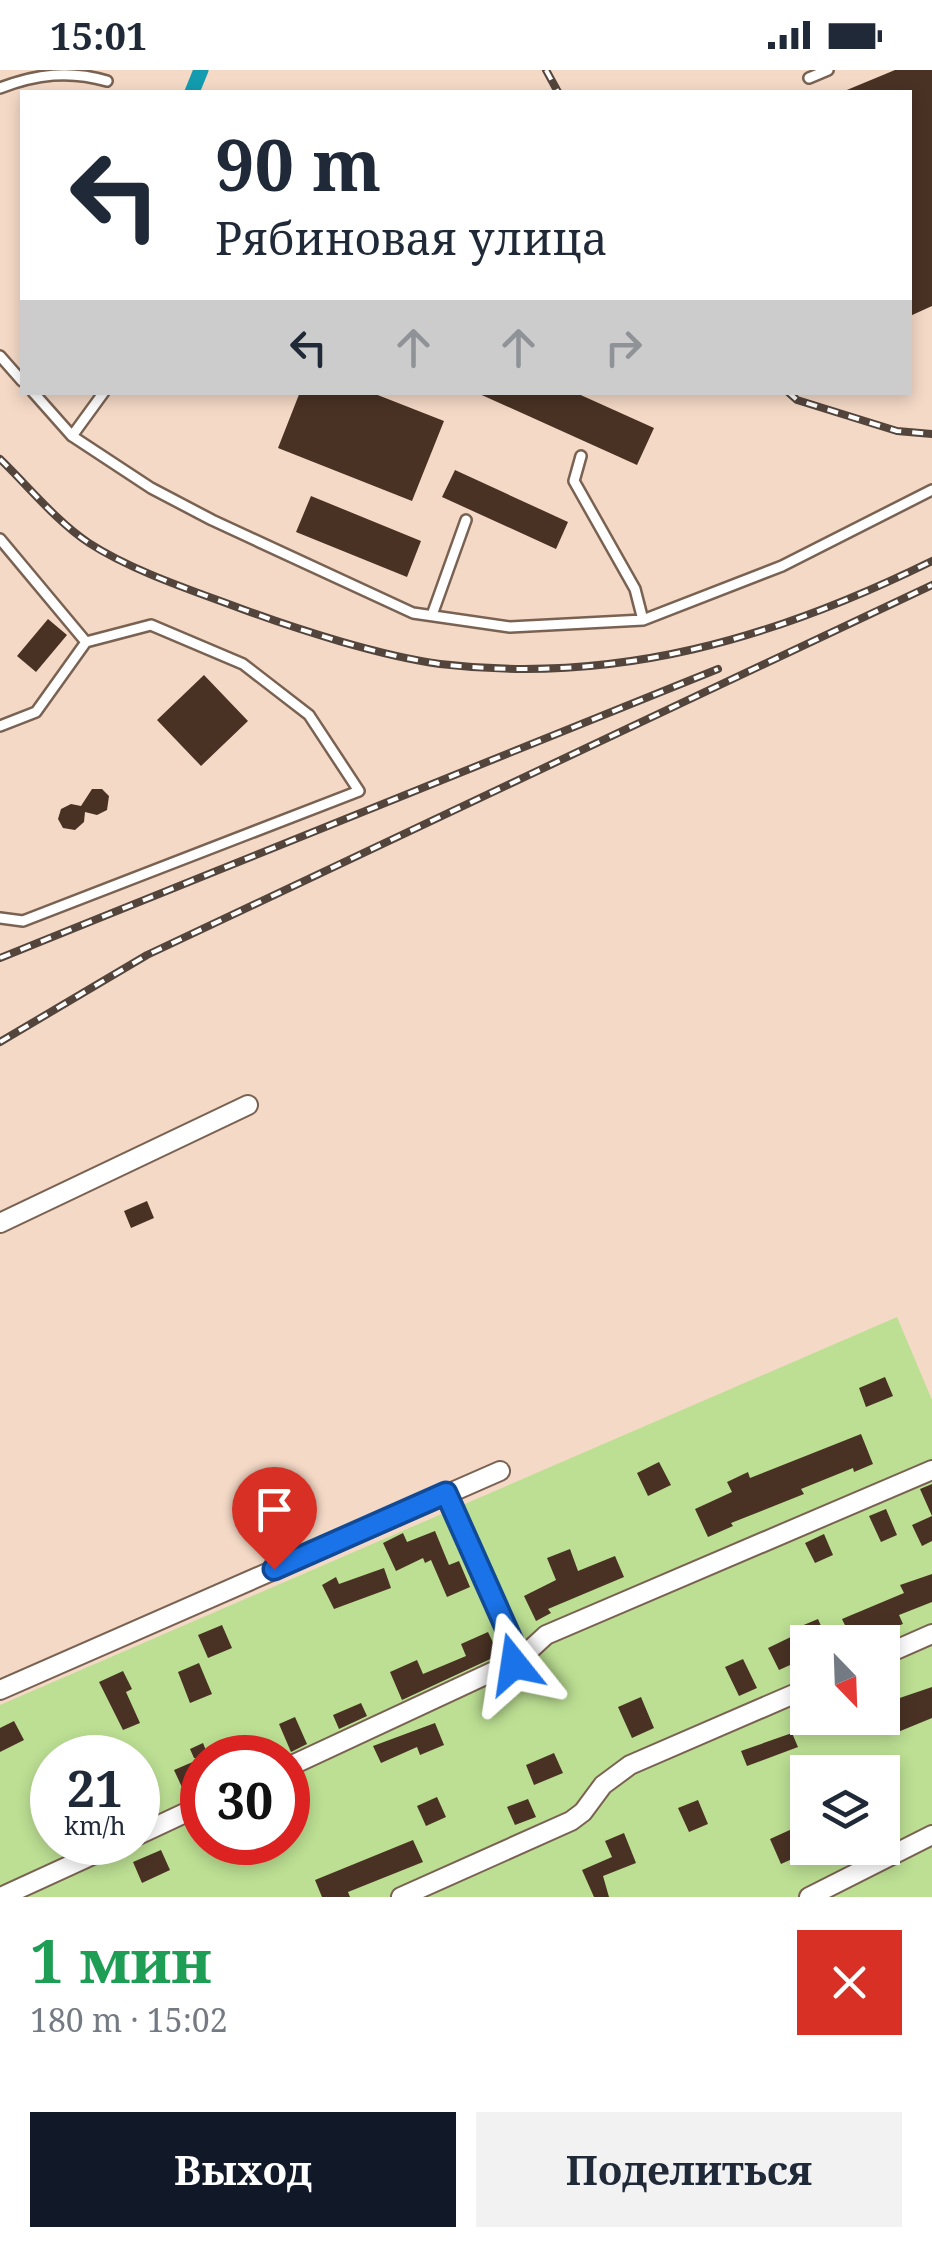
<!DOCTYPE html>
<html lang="ru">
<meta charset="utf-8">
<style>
body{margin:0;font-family:"Noto Serif",serif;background:#f2f2f3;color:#1f2937;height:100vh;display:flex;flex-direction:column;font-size:38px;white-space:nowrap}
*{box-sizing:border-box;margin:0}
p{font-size:32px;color:#747a83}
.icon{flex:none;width:55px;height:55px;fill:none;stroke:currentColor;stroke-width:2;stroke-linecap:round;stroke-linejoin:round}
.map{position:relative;height:1827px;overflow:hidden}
.drawer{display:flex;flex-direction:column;background:#fff;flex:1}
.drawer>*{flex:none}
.guide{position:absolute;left:20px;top:20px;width:892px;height:305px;border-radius:0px;box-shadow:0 5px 15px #0003;background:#fff;color:#1f2937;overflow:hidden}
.needle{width:65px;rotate:157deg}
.controls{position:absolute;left:790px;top:1555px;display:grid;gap:20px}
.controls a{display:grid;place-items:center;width:110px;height:110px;border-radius:0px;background:#fff;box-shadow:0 5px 15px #0003;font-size:50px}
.speed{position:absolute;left:30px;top:1665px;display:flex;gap:20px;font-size:50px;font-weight:700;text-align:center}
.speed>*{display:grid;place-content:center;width:130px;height:130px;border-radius:50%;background:#fff;box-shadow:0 5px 15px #0003;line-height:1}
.speed small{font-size:25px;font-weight:400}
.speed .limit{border:15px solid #d22;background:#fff;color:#111}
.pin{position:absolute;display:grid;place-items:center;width:85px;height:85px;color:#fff;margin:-102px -42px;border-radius:50% 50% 50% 0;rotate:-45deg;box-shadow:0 0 10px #0007}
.pin .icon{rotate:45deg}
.me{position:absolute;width:110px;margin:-55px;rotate:345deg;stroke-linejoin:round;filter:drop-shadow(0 0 8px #0008)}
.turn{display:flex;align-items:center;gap:35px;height:210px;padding:0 30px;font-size:45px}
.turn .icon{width:130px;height:130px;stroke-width:2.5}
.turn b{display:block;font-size:70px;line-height:85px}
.lanes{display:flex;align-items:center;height:95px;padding:0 30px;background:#0003;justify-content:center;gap:50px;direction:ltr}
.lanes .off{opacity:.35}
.round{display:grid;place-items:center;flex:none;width:105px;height:105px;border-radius:0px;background:#f2f2f3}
.head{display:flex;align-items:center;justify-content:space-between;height:170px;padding:0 30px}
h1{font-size:60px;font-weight:700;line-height:75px;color:#1e9e55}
.primary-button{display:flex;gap:20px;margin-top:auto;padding:20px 30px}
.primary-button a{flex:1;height:115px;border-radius:0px;background:#111827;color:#fff;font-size:40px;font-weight:700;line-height:115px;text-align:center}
.primary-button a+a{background:#f2f2f3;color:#1f2937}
.status{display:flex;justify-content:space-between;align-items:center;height:70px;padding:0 50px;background:#fff;direction:ltr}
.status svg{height:28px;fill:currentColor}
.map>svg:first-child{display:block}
.green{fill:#bcdf93;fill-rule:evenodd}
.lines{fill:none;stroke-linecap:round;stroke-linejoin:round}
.canal{stroke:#139caf;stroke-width:15}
.building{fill:#493224}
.service-casing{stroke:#7a6252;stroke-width:14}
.minor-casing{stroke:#7a6252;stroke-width:22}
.service{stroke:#fff;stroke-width:9}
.minor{stroke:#fff;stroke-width:18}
.rail-casing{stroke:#53453c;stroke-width:8}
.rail{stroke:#fff;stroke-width:4;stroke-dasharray:11;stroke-linecap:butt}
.route-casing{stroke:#114b97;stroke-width:25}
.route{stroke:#1a73e8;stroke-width:18}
</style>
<div class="status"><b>15:01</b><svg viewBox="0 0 49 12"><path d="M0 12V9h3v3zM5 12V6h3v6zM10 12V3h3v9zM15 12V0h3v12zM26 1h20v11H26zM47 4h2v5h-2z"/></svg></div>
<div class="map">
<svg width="932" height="1827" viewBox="0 0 932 1827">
<rect width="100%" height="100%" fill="#f4d9c6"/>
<path class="green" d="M 897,1247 L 932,1330 L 932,1827 L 0,1827 L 0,1635 ZM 808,1572 L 882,1572 L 882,1648 L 808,1648 ZM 52,1688 L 138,1688 L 138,1772 L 52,1772 ZM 202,1688 L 288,1688 L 288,1772 L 202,1772 ZM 808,1702 L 882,1702 L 882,1778 L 808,1778 Z"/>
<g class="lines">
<path class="canal" d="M 192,22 L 201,0"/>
</g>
<path class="building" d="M 895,0 L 932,0 L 932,236 L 910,246 L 910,22 L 842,22 Z
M 300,322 L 370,322 L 444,351 L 412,431 L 278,378 Z
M 475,322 L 574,322 L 654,358 L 637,395 Z
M 455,400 L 568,452 L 556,479 L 442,427 Z
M 311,426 L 421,471 L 407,507 L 296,462 Z
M 48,549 L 67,565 L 36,602 L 17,586 Z
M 204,605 L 248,651 L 201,696 L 157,650 Z
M 92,719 L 102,719 L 109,726 L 107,740 L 97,745 L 85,742 L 84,752 L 75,760 L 63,758 L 58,749 L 61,739 L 71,734 L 81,736 Z
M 147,1131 L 154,1148 L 131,1158 L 124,1141 Z
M 885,1307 L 893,1326 L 866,1337 L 859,1318 Z
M 861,1364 L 873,1394 L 854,1402 L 853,1398 L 801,1419 L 804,1424 L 731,1453 L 733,1456 L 708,1467 L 695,1439 L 732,1422 L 727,1412 L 748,1402 L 750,1408 Z
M 659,1392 L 671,1415 L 648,1426 L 637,1403 Z
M 932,1414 L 932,1471 L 922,1476 L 912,1455 L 932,1446 L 920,1419 Z
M 886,1439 L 897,1465 L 881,1472 L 869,1446 Z
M 435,1461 L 449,1495 L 459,1491 L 470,1517 L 447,1527 L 431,1490 L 425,1493 L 423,1488 L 396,1501 L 383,1473 L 403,1463 L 407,1472 Z
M 824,1464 L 833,1485 L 815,1493 L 805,1473 Z
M 570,1479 L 578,1501 L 615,1486 L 624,1507 L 548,1539 L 551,1543 L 536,1551 L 524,1526 L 556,1510 L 547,1488 Z
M 384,1498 L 391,1518 L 334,1539 L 322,1515 L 336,1507 L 339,1514 Z
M 932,1504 L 932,1532 L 899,1545 L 903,1554 L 853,1572 L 842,1549 L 904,1523 L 900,1515 Z
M 818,1549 L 828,1572 L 808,1572 L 808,1587 L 779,1600 L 768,1578 L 797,1564 L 794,1559 Z
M 222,1555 L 232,1578 L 208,1588 L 198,1565 Z
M 488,1562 L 499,1585 L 402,1630 L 390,1602 L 417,1590 L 423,1604 L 466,1586 L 461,1574 Z
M 743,1589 L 757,1618 L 739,1626 L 725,1597 Z
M 199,1593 L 212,1624 L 190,1633 L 178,1602 Z
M 123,1601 L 132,1619 L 126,1622 L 140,1653 L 123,1660 L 99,1612 Z
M 932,1617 L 932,1648 L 893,1664 L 882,1634 Z
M 641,1627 L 654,1658 L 632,1668 L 618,1637 Z
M 361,1633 L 367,1646 L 339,1659 L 333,1645 Z
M 295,1647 L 307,1674 L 291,1682 L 279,1654 Z
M 14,1651 L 24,1670 L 0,1682 L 0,1658 Z
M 435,1653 L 444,1675 L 420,1685 L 417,1677 L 381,1693 L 373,1676 Z
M 792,1663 L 798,1677 L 747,1696 L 741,1681 Z
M 203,1673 L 209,1688 L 202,1688 L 202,1719 L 186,1726 L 174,1700 L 202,1688 L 194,1688 L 190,1679 Z
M 554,1683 L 563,1703 L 534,1715 L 526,1695 Z
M 437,1727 L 446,1747 L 426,1756 L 417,1736 Z
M 528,1729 L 536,1747 L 515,1755 L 507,1737 Z
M 698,1730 L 708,1754 L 689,1762 L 678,1738 Z
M 792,1759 L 803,1784 L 781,1794 L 770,1769 Z
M 624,1763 L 636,1793 L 603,1806 L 609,1827 L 594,1827 L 582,1800 L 612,1787 L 605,1771 Z
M 413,1770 L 423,1792 L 348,1822 L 350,1827 L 322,1827 L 315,1810 Z
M 161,1780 L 170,1800 L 142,1813 L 133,1792 Z"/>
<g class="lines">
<g class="service-casing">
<path id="service" d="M 809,8 L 828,0
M 0,18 C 37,4 69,0 107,11
M 0,286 L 22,311
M 33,322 L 72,366 L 151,418 L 212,450 L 413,543 L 510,557 L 643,550 L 782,496 L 932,420
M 72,366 L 104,322
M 581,386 L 574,411 L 635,519 L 643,550
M 0,469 L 86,572 L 36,642 L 0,656
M 432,545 L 466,450
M 0,848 L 23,851 L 359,721 L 309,645 L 243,594 L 151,555 L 86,572"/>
</g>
<g class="minor-casing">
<path id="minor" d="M 0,1153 L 248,1035
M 882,1586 L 932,1564
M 520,1589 L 546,1565 L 932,1400
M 0,1620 L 500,1401
M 288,1697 L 520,1589 L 446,1423
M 138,1765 L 202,1735
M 1,1827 L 121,1772
M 401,1827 L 571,1751 L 583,1742 L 603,1715 L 630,1695 L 808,1618
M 809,1827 L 932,1765"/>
</g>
<use href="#service" class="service"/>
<use href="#minor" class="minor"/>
<g class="rail-casing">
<path id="rail" d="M 546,0 L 558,22
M 788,322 L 797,330 L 897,361 L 932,364
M 0,389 C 28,416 57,452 89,473 C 132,501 194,521 242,539 C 299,560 381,586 440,594 C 617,615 775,568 932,491
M 0,888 L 718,599
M 0,972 L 147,885 L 932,515"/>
</g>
<use href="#rail" class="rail"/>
</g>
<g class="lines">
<g class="route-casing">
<path id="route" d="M 274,1499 L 446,1423 L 520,1589 L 514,1594"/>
</g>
<use href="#route" class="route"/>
</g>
</svg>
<div class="controls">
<a><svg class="needle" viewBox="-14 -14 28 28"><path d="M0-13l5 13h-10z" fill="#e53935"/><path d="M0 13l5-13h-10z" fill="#747a83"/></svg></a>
<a><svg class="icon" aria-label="layers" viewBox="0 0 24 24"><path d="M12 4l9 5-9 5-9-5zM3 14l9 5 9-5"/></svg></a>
</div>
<div class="speed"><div>21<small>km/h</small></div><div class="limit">30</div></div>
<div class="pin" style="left:274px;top:1499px;background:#d93025"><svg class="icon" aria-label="arrive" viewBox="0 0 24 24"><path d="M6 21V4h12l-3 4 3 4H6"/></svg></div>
<svg class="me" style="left:514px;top:1594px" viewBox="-20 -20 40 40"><path d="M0-17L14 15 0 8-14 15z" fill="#1a73e8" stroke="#fff" stroke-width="4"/></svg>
<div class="guide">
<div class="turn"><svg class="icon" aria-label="left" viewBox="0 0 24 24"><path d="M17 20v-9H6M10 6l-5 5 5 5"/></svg><div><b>90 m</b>Рябиновая улица</div></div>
<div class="lanes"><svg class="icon" aria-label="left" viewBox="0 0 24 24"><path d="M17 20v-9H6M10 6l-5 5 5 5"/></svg><svg class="icon off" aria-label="ahead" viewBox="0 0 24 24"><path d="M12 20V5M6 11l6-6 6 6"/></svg><svg class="icon off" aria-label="ahead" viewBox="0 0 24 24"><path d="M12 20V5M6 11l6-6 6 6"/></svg><svg class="icon off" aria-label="right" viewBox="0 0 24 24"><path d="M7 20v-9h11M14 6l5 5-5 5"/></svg></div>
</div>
</div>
<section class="drawer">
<div class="head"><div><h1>1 мин</h1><p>180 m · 15:02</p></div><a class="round" style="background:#d93025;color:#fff"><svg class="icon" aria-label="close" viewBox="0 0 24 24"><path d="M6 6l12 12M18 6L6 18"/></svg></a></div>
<div class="primary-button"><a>Выход</a><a>Поделиться</a></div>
</section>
